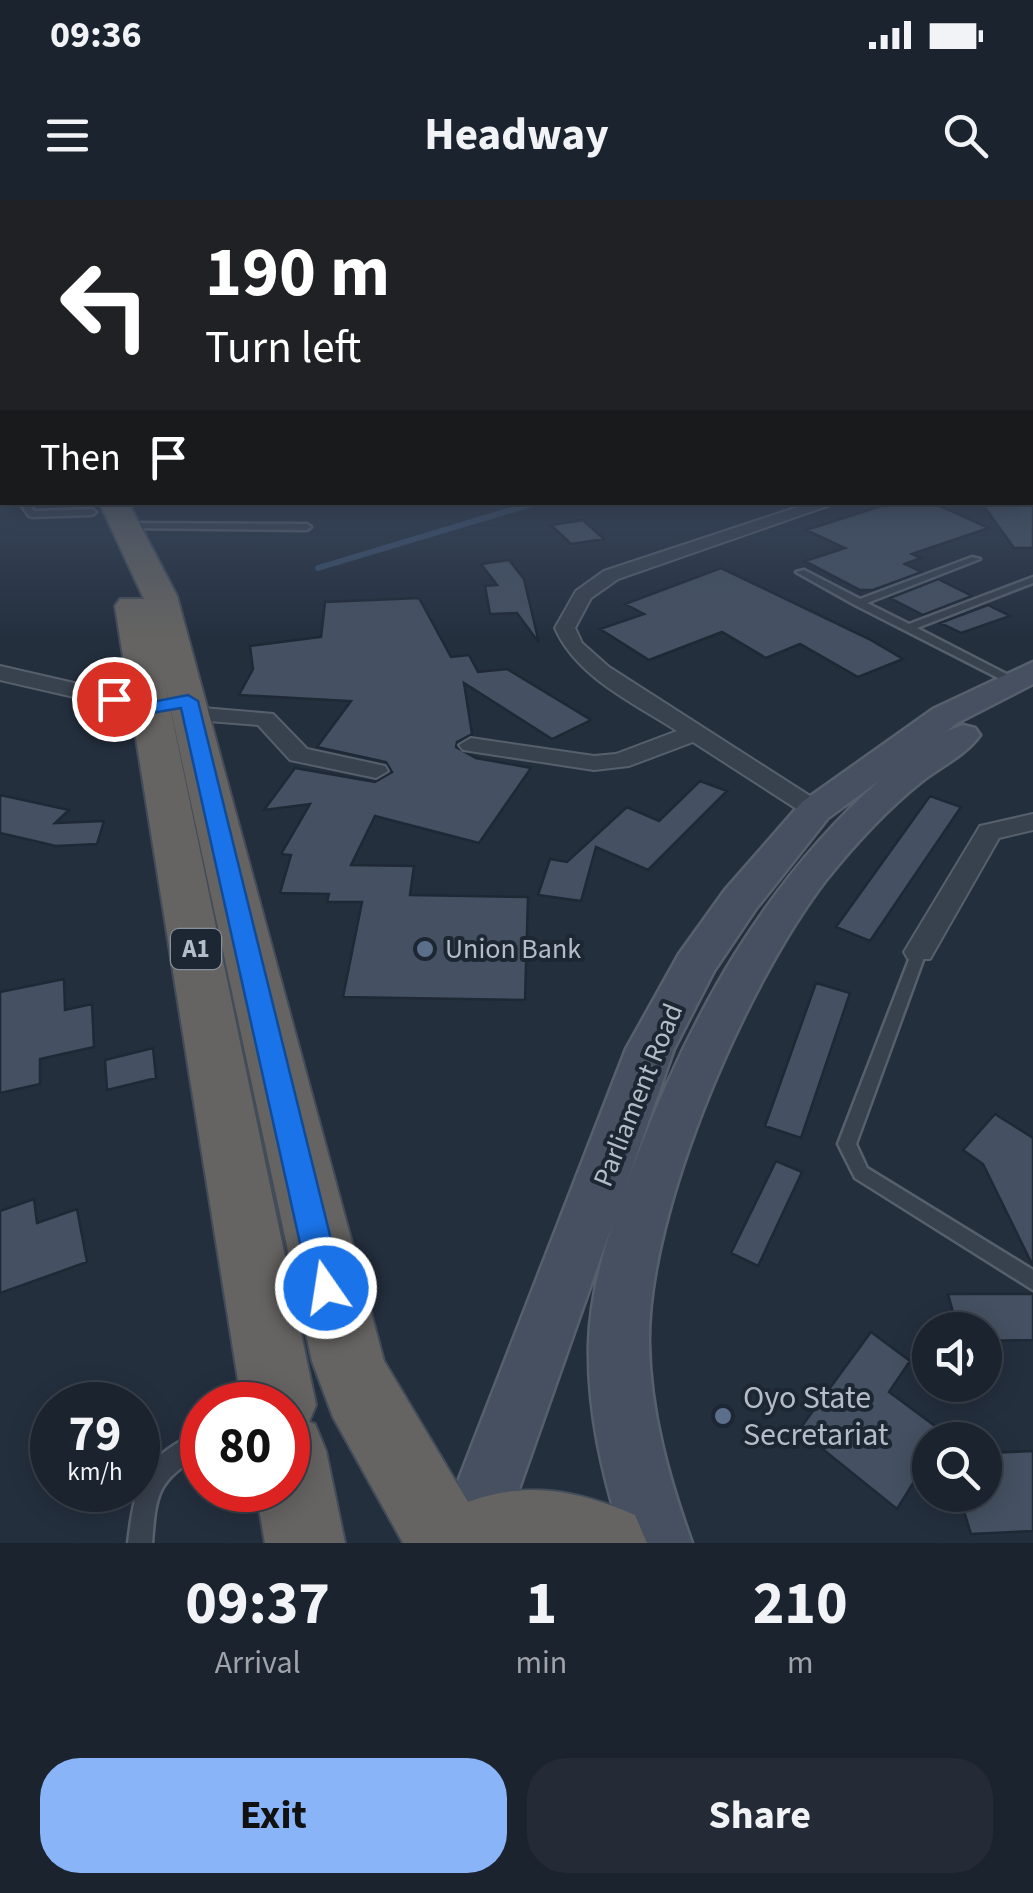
<!DOCTYPE html>
<style>
body{margin:0;font-family:"Source Sans 3",sans-serif;background:#242b36;color:#f1f3f6;height:100vh;display:flex;flex-direction:column;font-size:38px;white-space:nowrap}
*{box-sizing:border-box;margin:0}
p{font-size:32px;color:#a0a4aa}
.icon{flex:none;width:55px;height:55px;fill:none;stroke:currentColor;stroke-width:2;stroke-linecap:round;stroke-linejoin:round}
.map{position:relative;height:1343px;overflow:hidden}
.drawer{display:flex;flex-direction:column;background:#1b232e;flex:1}
.drawer>*{flex:none}
.top-card{position:absolute;left:0px;top:0px;width:1035px;height:305px;box-shadow:0 5px 25px #0003,0 0 0 2px #39404a;background:#202124;color:#fff;overflow:hidden}
.controls{position:absolute;left:912px;top:1112px;display:grid;gap:20px}
.controls a{display:grid;place-items:center;width:90px;height:90px;border-radius:50%;background:#1b232e;box-shadow:0 5px 25px #0003,0 0 0 2px #39404a;font-size:50px}
.speed{position:absolute;left:30px;top:1182px;display:flex;gap:20px;font-size:50px;font-weight:700;text-align:center}
.speed>*{display:grid;place-content:center;width:130px;height:130px;border-radius:50%;background:#1b232e;box-shadow:0 5px 25px #0003,0 0 0 2px #39404a;line-height:1}
.speed small{font-size:25px;font-weight:400}
.speed .limit{border:15px solid #d22;background:#fff;color:#111}
.pin{position:absolute;display:grid;place-items:center;width:85px;height:85px;color:#fff;margin:-42px;border:5px solid #fff;border-radius:50%;box-shadow:0 2px 10px #0007}
.me{position:absolute;width:110px;margin:-55px;rotate:347deg;stroke-linejoin:round;filter:drop-shadow(0 0 8px #0008)}
.turn{display:flex;align-items:center;gap:35px;height:210px;padding:0 40px;font-size:45px}
.turn .icon{width:130px;height:130px;stroke-width:2.5}
.turn b{display:block;font-size:70px;line-height:85px}
.then{display:flex;align-items:center;height:95px;padding:0 40px;background:#0003;gap:20px;font-size:38px}
.eta{display:flex;justify-content:space-evenly;align-items:center;height:170px;text-align:center}
.eta b{font-size:60px;font-weight:700;line-height:70px}
.action{display:flex;gap:20px;margin-top:auto;padding:20px 40px}
.action a{flex:1;height:115px;border-radius:40px;background:#8ab4f8;color:#111;font-size:40px;font-weight:700;line-height:115px;text-align:center}
.action a+a{background:#242b36;color:#f1f3f6}
.status{display:flex;justify-content:space-between;align-items:center;height:70px;padding:0 50px;background:#1b232e;direction:ltr}
.status svg{height:28px;fill:currentColor}
header{display:flex;justify-content:space-between;align-items:center;height:130px;padding:0 40px;background:#1b232e;font-size:45px;font-weight:700}
.map>svg:first-child{display:block}
.lines{fill:none;stroke-linecap:round;stroke-linejoin:round}
.stream{stroke:#394c67;stroke-width:6}
.building{fill:#455162;stroke:#1f2835;stroke-width:2.5}
.service-casing{stroke:#565f6c;stroke-width:5}
.minor-casing{stroke:#565f6c;stroke-width:4}
.secondary-casing{stroke:#565f6c;stroke-width:5}
.trunk-casing{stroke:#434c59;stroke-width:4}
.service{fill:#38414e;fill-rule:evenodd}
.minor{fill:#38414e;fill-rule:evenodd}
.secondary{fill:#465061;fill-rule:evenodd}
.trunk{fill:#656462;fill-rule:evenodd}
.route{fill:#1a73e8;stroke:#114b97;stroke-width:2.5}
.service-dot{fill:#5c6f8a;stroke:#1d2633;stroke-width:4}
.labels{text-anchor:middle;dominant-baseline:central;stroke-width:8;stroke-linejoin:round;paint-order:stroke}
.shield{fill:#1d2633;stroke:#878f9c;stroke-width:2.5}
.shield-label{font-size:25px;font-weight:bold;fill:#b4bcc9}
.poi-label{font-size:28px;fill:#b4bcc9;stroke:#1d2633;text-anchor:start}
.street-label{font-size:28px;fill:#b4bcc9;stroke:#1d2633}
.near-poi-label{font-size:32px;fill:#b4bcc9;stroke:#1d2633;text-anchor:start}
</style>
<div class="status"><b>09:36</b><svg viewBox="0 0 49 12"><path d="M0 12V9h3v3zM5 12V6h3v6zM10 12V3h3v9zM15 12V0h3v12zM26 1h20v11H26zM47 4h2v5h-2z"/></svg></div>
<header><svg class="icon" aria-label="menu" viewBox="0 0 24 24"><path d="M4 6h16M4 12h16M4 18h16"/></svg>Headway<svg class="icon" aria-label="search" viewBox="0 0 24 24"><circle cx="10" cy="10" r="6"/><path d="M15 15l6 6"/></svg></header>
<div class="map">
<svg width="1033" height="1343" viewBox="0 0 1033 1343">
<rect width="100%" height="100%" fill="#242f3e"/>
<g class="lines">
<path class="stream" d="M 318,368 L 538,302"/>
</g>
<path class="building" d="M 894,302 L 931,302 L 989,328 L 912,354 L 921,358 L 905,364 L 922,372 L 873,390 L 860,390 L 805,361 L 845,348 L 806,330 Z
M 981,302 L 1033,302 L 1033,348 L 1014,348 Z
M 583,320 L 604,339 L 571,344 L 551,325 Z
M 509,360 L 524,379 L 539,443 L 517,413 L 490,414 L 485,386 L 497,385 L 481,364 Z
M 721,368 L 869,439 L 903,459 L 858,477 L 800,444 L 766,458 L 722,432 L 649,460 L 600,429 L 644,414 L 625,404 Z
M 938,379 L 972,396 L 923,415 L 890,398 Z
M 419,398 L 451,457 L 469,455 L 478,472 L 507,469 L 591,520 L 552,539 L 464,483 L 472,534 L 457,542 L 456,547 L 476,558 L 531,568 L 479,643 L 375,616 L 351,665 L 414,666 L 410,695 L 528,697 L 525,800 L 343,797 L 362,702 L 327,702 L 329,694 L 280,693 L 291,655 L 281,654 L 310,604 L 264,610 L 295,568 L 375,582 L 392,572 L 386,562 L 317,547 L 351,501 L 239,495 L 253,469 L 250,446 L 321,437 L 325,402 Z
M 988,405 L 1010,416 L 961,433 L 940,423 Z
M 700,581 L 727,591 L 648,670 L 596,647 L 581,701 L 538,695 L 550,659 L 567,662 L 627,607 L 659,621 Z
M 0,595 L 69,610 L 55,623 L 104,621 L 97,644 L 56,646 L 0,633 Z
M 930,596 L 961,607 L 870,741 L 836,727 Z
M 64,779 L 65,810 L 92,804 L 94,847 L 40,859 L 40,884 L 0,893 L 0,792 Z
M 816,783 L 850,793 L 801,938 L 765,926 Z
M 153,848 L 156,878 L 107,890 L 105,860 Z
M 995,914 L 1033,938 L 1033,1066 L 983,964 L 963,950 Z
M 776,961 L 802,972 L 758,1066 L 731,1053 Z
M 34,999 L 37,1023 L 77,1009 L 87,1062 L 0,1093 L 0,1011 Z
M 948,1094 L 1033,1094 L 1033,1140 L 985,1141 L 985,1130 L 958,1130 Z
M 871,1132 L 910,1161 L 889,1192 L 954,1240 L 930,1240 L 930,1256 L 897,1309 L 799,1230 Z
M 1033,1251 L 1033,1331 L 971,1334 L 959,1295 L 985,1295 L 985,1253 Z"/>
<g class="lines">
<g class="service-casing">
<path id="service" d="M 0,263 L 2,263 L 2,270 L 0,270 Z
M 19,302 L 28,302 L 34,311 L 92,309 L 96,312 L 92,315 L 32,317 L 29,316 Z
M 122,323 L 307,324 L 311,327 L 307,330 L 125,328 L 122,327 Z
M 972,357 L 980,359 L 867,403 L 909,424 L 1033,377 L 1033,383 L 917,428 L 1018,480 L 1018,484 L 1010,484 L 855,405 L 796,372 L 804,370 L 860,399 Z
M 919,747 L 924,748 L 926,752 L 856,944 L 867,968 L 1033,1070 L 1033,1090 L 855,978 L 838,944 L 912,752 L 914,748 Z
M 202,1231 L 202,1254 C 157,1281 156,1293 152,1343 L 128,1343 C 135,1284 143,1255 202,1231 Z"/>
</g>
<g class="minor-casing">
<path id="minor" d="M 813,302 L 839,302 L 618,379 L 591,398 L 575,428 L 582,443 L 609,467 L 824,605 L 828,610 L 824,615 L 806,615 L 693,542 L 629,566 L 594,570 L 463,550 L 459,545 L 471,538 L 594,556 L 616,554 L 677,531 C 634,503 576,477 555,428 L 576,391 L 604,371 Z
M 0,466 L 152,501 L 164,498 L 175,505 L 152,515 L 0,480 Z
M 191,507 L 273,514 L 307,549 L 385,566 L 388,571 L 376,578 L 290,560 L 258,525 L 183,519 L 179,514 Z
M 1033,614 L 1033,630 L 999,638 L 930,759 L 908,759 L 904,752 L 980,626 Z"/>
</g>
<g class="secondary-casing">
<path id="secondary" d="M 1033,462 L 1033,484 L 957,523 L 947,531 L 963,525 L 975,528 L 980,535 C 966,555 940,567 921,582 C 886,610 854,645 826,680 C 746,784 647,1011 649,1143 C 650,1212 669,1279 692,1343 L 624,1343 C 603,1278 587,1211 589,1142 C 591,1079 614,1017 636,959 C 691,815 764,683 880,580 L 828,618 L 755,710 L 714,771 L 674,849 L 500,1343 L 434,1343 L 626,849 L 679,754 L 725,690 L 802,602 L 933,509 Z"/>
</g>
<g class="trunk-casing">
<path id="trunk" d="M 99,302 L 128,302 L 177,396 L 384,1161 L 468,1302 C 527,1280 579,1291 635,1315 L 647,1343 L 403,1343 L 333,1217 L 312,1161 L 162,469 L 316,1205 L 309,1222 L 315,1224 L 326,1251 L 345,1343 L 265,1343 L 256,1290 L 288,1290 L 288,1205 L 242,1205 L 115,406 L 120,399 L 144,399 Z"/>
</g>
<use href="#service" class="service"/>
<use href="#minor" class="minor"/>
<use href="#secondary" class="secondary"/>
<use href="#trunk" class="trunk"/>
</g>
<linearGradient id="sky" x2="0" y2="1"><stop stop-color="#141a22"/><stop offset="0.57" stop-color="#3f4d63"/><stop offset="1" stop-color="#3f4d63" stop-opacity="0"/></linearGradient>
<rect width="1033" height="439" fill="url(#sky)"/>
<path class="route" d="M 114,493 L 152,502 L 188,495 L 198,501 L 343,1088 L 338,1098 L 326,1102 L 315,1098 L 310,1088 L 181,508 L 152,513 L 108,503 L 108,495 Z"/>
<g class="service-dot">
<circle cx="425" cy="749" r="10"/>
<circle cx="723" cy="1216" r="10"/>
</g>
<g class="labels">
<rect class="shield" x="171" y="729" width="50" height="40" rx="8"/>
<g class="shield-label">
<text x="196" y="749">A1</text>
</g>
<g class="poi-label">
<text x="445" y="749">Union Bank</text>
</g>
<g class="street-label">
<text transform="translate(638 895) rotate(-68)">Parliament Road</text>
</g>
<g class="near-poi-label">
<text x="743" y="1198">Oyo State<tspan x="743" dy="37">Secretariat</tspan></text>
</g>
</g>
</svg>
<div class="controls">
<a><svg class="icon" aria-label="sound" viewBox="0 0 24 24"><path d="M4 9h4l5-4v14l-5-4H4zM17 9q2 3 0 6"/></svg></a>
<a><svg class="icon" aria-label="search" viewBox="0 0 24 24"><circle cx="10" cy="10" r="6"/><path d="M15 15l6 6"/></svg></a>
</div>
<div class="speed"><div>79<small>km/h</small></div><div class="limit">80</div></div>
<div class="pin" style="left:114px;top:499px;background:#d93025"><svg class="icon" aria-label="arrive" viewBox="0 0 24 24"><path d="M6 21V4h12l-3 4 3 4H6"/></svg></div>
<svg class="me" style="left:326px;top:1088px" viewBox="-20 -20 40 40"><circle r="17" fill="#1a73e8" stroke="#fff" stroke-width="3"/><path d="M0-11L8 9 0 5-8 9z" fill="#fff"/></svg>
<div class="top-card">
<div class="turn"><svg class="icon" aria-label="left" viewBox="0 0 24 24"><path d="M17 20v-9H6M10 6l-5 5 5 5"/></svg><div><b>190 m</b>Turn left</div></div>
<div class="then">Then<svg class="icon" aria-label="arrive" viewBox="0 0 24 24"><path d="M6 21V4h12l-3 4 3 4H6"/></svg></div>
</div>
</div>
<section class="drawer">
<div class="eta">
<div><b>09:37</b><p>Arrival</p></div>
<div><b>1</b><p>min</p></div>
<div><b>210</b><p>m</p></div>
</div>
<div class="action"><a>Exit</a><a>Share</a></div>
</section>
